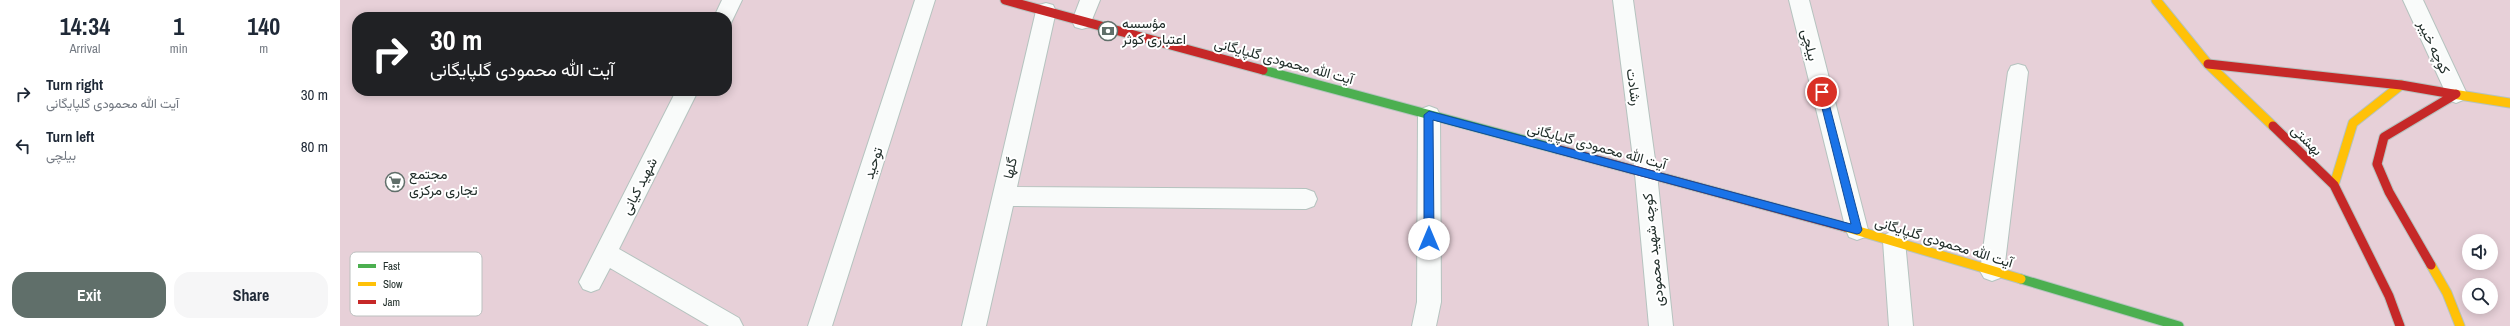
<!DOCTYPE html>
<meta charset="utf-8">
<style>
body{margin:0;font-family:"Archivo Narrow",Vazirmatn,sans-serif;background:#f6f6f7;color:#1f2937;height:100vh;display:flex;flex-direction:column;font-size:15px;white-space:nowrap}
*{box-sizing:border-box;margin:0}
p{font-size:13px;color:#747a83}
.icon{flex:none;width:22px;height:22px;fill:none;stroke:currentColor;stroke-width:2;stroke-linecap:round;stroke-linejoin:round}
.map{position:relative;flex:1;overflow:hidden}
.panel{display:flex;flex-direction:column;background:#fff;width:340px}
.panel>*{flex:none}
.top-card{position:absolute;left:12px;top:12px;width:380px;height:84px;border-radius:16px;box-shadow:0 2px 10px #0003;background:#202124;color:#fff;overflow:hidden}
.tools{position:absolute;left:2122px;top:234px;display:grid;gap:8px}
.tools a{display:grid;place-items:center;width:36px;height:36px;border-radius:50%;background:#fff;box-shadow:0 2px 10px #0003;font-size:20px}
.pin{position:absolute;display:grid;place-items:center;width:34px;height:34px;color:#fff;margin:-17px;border:2px solid #fff;border-radius:50%;box-shadow:0 1px 4px #0007}
.me{position:absolute;width:44px;margin:-22px;rotate:0deg;stroke-linejoin:round;filter:drop-shadow(0 0 3px #0008)}
.turn{display:flex;align-items:center;gap:14px;height:84px;padding:0 12px;font-size:18px}
.turn .icon{width:52px;height:52px;stroke-width:2.5}
.turn b{display:block;font-size:28px;line-height:34px}
.eta{display:flex;justify-content:space-evenly;align-items:center;height:68px;text-align:center}
.eta b{font-size:24px;font-weight:700;line-height:28px}
.button{display:flex;gap:8px;margin-top:auto;padding:8px 12px}
.button a{flex:1;height:46px;border-radius:16px;background:#606f6a;color:#fff;font-size:16px;font-weight:700;line-height:46px;text-align:center}
.button a+a{background:#f6f6f7;color:#1f2937}
ul{padding:0;list-style:none}
li{display:flex;align-items:center;gap:12px;height:52px;padding:0 12px}
li div{flex:1}
li b{display:block;font-size:15px}
li em{font-style:normal}
main{display:flex;flex:1;min-height:0}
.map>svg:first-child{display:block}
.green{fill:#e7d0d8;fill-rule:evenodd}
.lines{fill:none;stroke-linecap:round;stroke-linejoin:round}
.street-casing{stroke:#b5c3bf;stroke-width:2}
.fast-casing{stroke:#b5c3bf;stroke-width:11}
.slow-casing{stroke:#b5c3bf;stroke-width:11}
.jam-casing{stroke:#b5c3bf;stroke-width:11}
.street{fill:#f9fbfa;fill-rule:evenodd}
.fast{stroke:#4caf50;stroke-width:9}
.slow{stroke:#ffc107;stroke-width:9}
.jam{stroke:#c62828;stroke-width:9}
.route{fill:#1a73e8;stroke:#114b97}
.labels{text-anchor:middle;dominant-baseline:central;stroke-width:4;stroke-linejoin:round;paint-order:stroke}
.poi-label{font-size:14px;fill:#212e2a;stroke:#fff;text-anchor:start}
.street-label{font-size:14px;fill:#212e2a;stroke:#fff}
.key{fill:#fff;stroke:#bcc0bf;stroke-width:1}
.key-label{font-size:11px;fill:#212e2a}
</style>
<main>
<section class="panel">
<div class="eta">
<div><b>14:34</b><p>Arrival</p></div>
<div><b>1</b><p>min</p></div>
<div><b>140</b><p>m</p></div>
</div>
<ul>
<li><svg class="icon" aria-label="right" viewBox="0 0 24 24"><path d="M7 20v-9h11M14 6l5 5-5 5"/></svg><div><b>Turn right</b><p>آیت الله محمودی گلپایگانی</p></div><em>30 m</em></li>
<li><svg class="icon" aria-label="left" viewBox="0 0 24 24"><path d="M17 20v-9H6M10 6l-5 5 5 5"/></svg><div><b>Turn left</b><p>بیلچی</p></div><em>80 m</em></li>
</ul>
<div class="button"><a>Exit</a><a>Share</a></div>
</section>
<div class="map">
<svg width="2170" height="326" viewBox="0 0 2170 326">
<rect width="100%" height="100%" fill="#d4e7e1"/>
<path class="green" d="M 0,0 L 2170,0 L 2170,326 L 0,326 ZM 17,17 L 387,17 L 387,91 L 17,91 ZM 2129,241 L 2151,241 L 2151,263 L 2129,263 ZM 2129,285 L 2151,285 L 2151,307 L 2129,307 Z"/>
<g class="lines">
<g class="street-casing">
<path id="street" d="M 382,0 L 402,0 L 391,23 L 387,24 L 387,17 L 374,17 Z
M 575,0 L 595,0 L 492,326 L 468,326 Z
M 740,0 L 760,0 L 749,27 L 742,29 L 735,27 L 732,21 Z
M 1273,0 L 1293,0 L 1317,174 L 1333,326 L 1309,326 L 1295,174 Z
M 1449,0 L 1469,0 L 1528,230 L 1525,237 L 1517,240 L 1509,237 L 1506,230 Z
M 2063,0 L 2083,0 L 2127,94 L 2123,100 L 2116,103 L 2109,100 Z
M 706,3 L 713,5 L 716,11 L 677,187 L 966,189 L 974,192 L 977,199 L 974,206 L 966,209 L 673,206 L 646,326 L 622,326 L 696,11 L 699,5 Z
M 1678,64 L 1685,66 L 1688,72 L 1664,271 L 1660,278 L 1652,281 L 1644,278 L 1640,271 L 1668,72 L 1671,66 Z
M 336,91 L 358,91 L 279,249 L 399,318 L 403,326 L 369,326 L 270,268 L 259,289 L 251,292 L 243,289 L 239,282 Z
M 1089,106 L 1097,109 L 1100,115 L 1101,302 L 1096,326 L 1072,326 L 1077,302 L 1078,115 L 1081,109 Z
M 1554,231 L 1562,234 L 1565,241 L 1573,326 L 1549,326 L 1543,241 L 1546,234 Z"/>
</g>
<g class="fast-casing">
<path id="fast" d="M 923,70 L 1217,149
M 1681,279 L 1839,326"/>
</g>
<g class="slow-casing">
<path id="slow" d="M 1816,0 L 1868,64 L 1933,126
M 2113,94 L 2170,103
M 1994,185 L 2013,123 L 2061,85
M 1505,227 L 1681,279
M 2091,265 L 2107,293 L 2120,326"/>
</g>
<g class="jam-casing">
<path id="jam" d="M 665,0 L 923,70
M 1868,64 L 2061,85 L 2113,94
M 1933,126 L 1994,185 L 2049,296 L 2060,326
M 1217,149 L 1505,227
M 2091,265 L 2049,192 L 2037,164 L 2044,137 L 2116,94"/>
</g>
<use href="#street" class="street"/>
<use href="#fast" class="fast"/>
<use href="#slow" class="slow"/>
<use href="#jam" class="jam"/>
</g>
<path class="route" d="M 1482,89 L 1486,92 L 1522,230 L 1520,233 L 1517,234 L 1093,120 L 1094,239 L 1089,243 L 1084,239 L 1084,115 L 1089,111 L 1511,224 L 1478,92 Z"/>
<defs>
<g id="bank-ring" transform="scale(1)"><circle r="9.5" fill="#fff" stroke="#606f6a" stroke-width="1.5"/><path d="M-6-4H6V4H-6ZM0-2.3a2.3 2.3 0 1 0 0 4.6a2.3 2.3 0 1 0 0-4.6Z" fill="#606f6a"/></g>
<g id="supermarket-ring" transform="scale(1)"><circle r="9.5" fill="#fff" stroke="#606f6a" stroke-width="1.5"/><path d="M-6-5.5h2.5l.6 2H6L4.5 2H-2.5L-4.4-4H-6ZM-1.5 3.2a1.3 1.3 0 1 0 .1 0ZM3 3.2a1.3 1.3 0 1 0 .1 0Z" fill="#606f6a"/></g>
</defs>
<g fill-rule="evenodd">
<use href="#bank-ring" x="768" y="31"/>
<use href="#supermarket-ring" x="55" y="182"/>
</g>
<g class="labels">
<g class="poi-label">
<text x="782" y="23">مؤسسه<tspan x="782" dy="16">اعتباری کوثر</tspan></text>
<text x="69" y="174">مجتمع<tspan x="69" dy="16">تجاری مرکزی</tspan></text>
</g>
<g class="street-label">
<text transform="translate(1470 45) rotate(76)">بیلچی</text>
<text transform="translate(2094 47) rotate(65)">کوچه خیبر</text>
<text transform="translate(944 61) rotate(15)">آیت الله محمودی گلپایگانی</text>
<text transform="translate(1294 87) rotate(82)">رشادت</text>
<text transform="translate(1967 140) rotate(44)">بهشتی</text>
<text transform="translate(1257 146) rotate(15)">آیت الله محمودی گلپایگانی</text>
<text transform="translate(533 163) rotate(-72)">توحید</text>
<text transform="translate(670 168) rotate(-77)">گلها</text>
<text transform="translate(299 186) rotate(-63)">شهید کیانی</text>
<text transform="translate(1604 242) rotate(17)">آیت الله محمودی گلپایگانی</text>
<text transform="translate(1313 250) rotate(-96)">کوچه شهید محمودی</text>
</g>
</g>
<rect x="10" y="252" width="132" height="64" rx="6" class="key"/>
<rect x="18" y="264" width="18" height="4" fill="#4caf50"/>
<rect x="18" y="282" width="18" height="4" fill="#ffc107"/>
<rect x="18" y="300" width="18" height="4" fill="#c62828"/>
<g class="key-label">
<text x="43" y="270">Fast</text>
<text x="43" y="288">Slow</text>
<text x="43" y="306">Jam</text>
</g>
</svg>
<div class="tools">
<a><svg class="icon" aria-label="sound" viewBox="0 0 24 24"><path d="M4 9h4l5-4v14l-5-4H4zM17 9q2 3 0 6"/></svg></a>
<a><svg class="icon" aria-label="search" viewBox="0 0 24 24"><circle cx="10" cy="10" r="6"/><path d="M15 15l6 6"/></svg></a>
</div>
<div class="pin" style="left:1482px;top:92px;background:#d93025"><svg class="icon" aria-label="arrive" viewBox="0 0 24 24"><path d="M6 21V4h12l-3 4 3 4H6"/></svg></div>
<svg class="me" style="left:1089px;top:239px" viewBox="-20 -20 40 40"><circle r="19" fill="#fff"/><path d="M0-13L10 11 0 6-10 11z" fill="#1a73e8"/></svg>
<div class="top-card">
<div class="turn"><svg class="icon" aria-label="right" viewBox="0 0 24 24"><path d="M7 20v-9h11M14 6l5 5-5 5"/></svg><div><b>30 m</b>آیت الله محمودی گلپایگانی</div></div>
</div>
</div>
</main>
